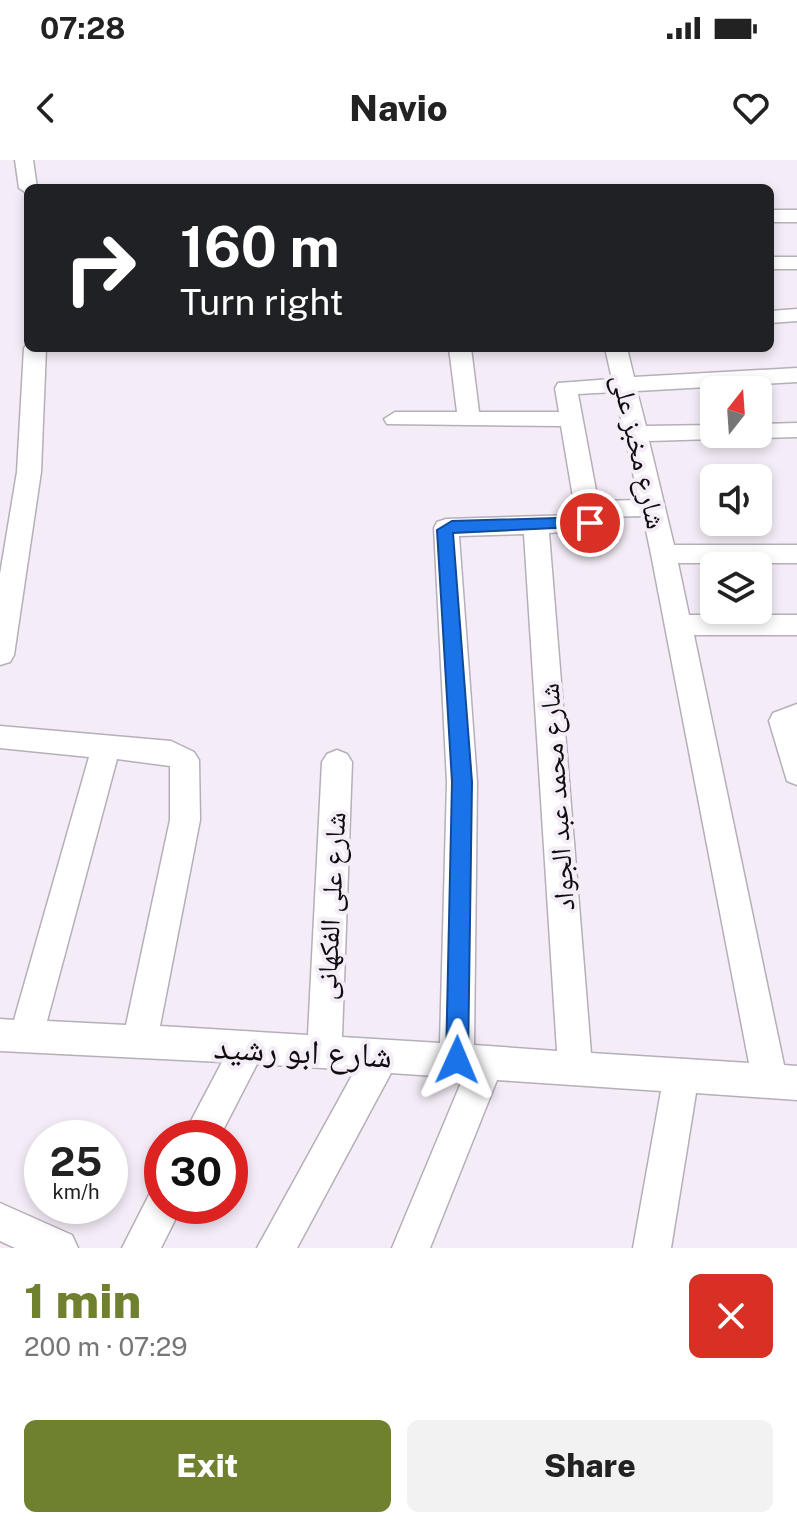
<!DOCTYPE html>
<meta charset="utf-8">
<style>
body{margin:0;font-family:"Public Sans","Noto Naskh Arabic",sans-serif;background:#f2f2f2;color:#222;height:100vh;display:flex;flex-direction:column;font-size:30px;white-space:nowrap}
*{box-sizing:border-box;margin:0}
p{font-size:26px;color:#767676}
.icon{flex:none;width:44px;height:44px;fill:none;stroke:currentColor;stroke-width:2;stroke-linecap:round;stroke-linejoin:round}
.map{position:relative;height:1088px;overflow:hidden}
.panel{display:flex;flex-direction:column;background:#fff;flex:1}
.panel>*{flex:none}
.hud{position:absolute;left:24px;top:24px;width:750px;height:168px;border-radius:12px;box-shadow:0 4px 12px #0003;background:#202124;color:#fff;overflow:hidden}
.needle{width:52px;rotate:17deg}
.buttons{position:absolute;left:700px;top:216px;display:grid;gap:16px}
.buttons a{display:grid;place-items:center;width:72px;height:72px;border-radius:12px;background:#fff;box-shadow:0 4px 12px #0003;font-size:40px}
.speed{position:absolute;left:24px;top:960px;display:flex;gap:16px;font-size:40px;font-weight:700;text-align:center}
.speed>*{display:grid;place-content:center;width:104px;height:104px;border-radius:50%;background:#fff;box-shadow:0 4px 12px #0003;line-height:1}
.speed small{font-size:20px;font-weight:400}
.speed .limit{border:12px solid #d22;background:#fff;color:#111}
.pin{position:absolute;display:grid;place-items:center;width:68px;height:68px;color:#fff;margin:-34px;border:4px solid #fff;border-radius:50%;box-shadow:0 2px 8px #0007}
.me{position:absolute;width:88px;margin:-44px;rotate:1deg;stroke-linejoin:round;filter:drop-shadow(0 0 6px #0008)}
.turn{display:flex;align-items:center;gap:28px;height:168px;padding:0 24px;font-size:36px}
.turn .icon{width:104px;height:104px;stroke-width:2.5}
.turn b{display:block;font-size:56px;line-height:68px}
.round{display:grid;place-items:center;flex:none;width:84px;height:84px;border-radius:12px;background:#f2f2f2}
.summary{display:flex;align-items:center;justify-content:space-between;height:136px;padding:0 24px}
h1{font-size:48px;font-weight:800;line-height:60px;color:#6f802f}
.action{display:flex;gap:16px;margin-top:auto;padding:16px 24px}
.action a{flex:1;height:92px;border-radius:12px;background:#6f802f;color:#fff;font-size:32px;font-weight:800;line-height:92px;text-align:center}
.action a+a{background:#f2f2f2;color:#222}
.status{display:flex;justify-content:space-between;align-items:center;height:56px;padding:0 40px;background:#fff;direction:ltr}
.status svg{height:22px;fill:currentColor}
header{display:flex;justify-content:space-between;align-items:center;height:104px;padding:0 24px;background:#fff;font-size:36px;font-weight:800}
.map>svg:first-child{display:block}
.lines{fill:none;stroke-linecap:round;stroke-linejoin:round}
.minor-casing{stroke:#b6aeb9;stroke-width:3}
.minor{fill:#fff;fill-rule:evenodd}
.route{fill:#1a73e8;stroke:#114b97;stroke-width:2}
.labels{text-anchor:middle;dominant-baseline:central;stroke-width:8;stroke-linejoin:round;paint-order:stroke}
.street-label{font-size:28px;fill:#0f0c0f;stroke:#f4ecf7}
.near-street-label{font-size:34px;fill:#0f0c0f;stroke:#f4ecf7}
</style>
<div class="status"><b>07:28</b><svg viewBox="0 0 49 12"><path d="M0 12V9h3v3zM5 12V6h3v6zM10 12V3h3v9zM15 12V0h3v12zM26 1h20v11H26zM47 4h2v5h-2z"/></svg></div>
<header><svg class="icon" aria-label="back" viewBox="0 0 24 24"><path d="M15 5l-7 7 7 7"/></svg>Navio<svg class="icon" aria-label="heart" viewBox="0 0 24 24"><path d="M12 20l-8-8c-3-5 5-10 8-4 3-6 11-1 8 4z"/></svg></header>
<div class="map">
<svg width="797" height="1088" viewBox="0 0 797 1088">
<rect width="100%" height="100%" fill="#f4ecf7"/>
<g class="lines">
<g class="minor-casing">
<path id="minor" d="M 15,0 L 33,0 L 37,28 L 28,28 L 28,34 L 19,28 Z
M 770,50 L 797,50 L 797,62 L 770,62 Z
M 770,97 L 797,97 L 797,109 L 770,109 Z
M 797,149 L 797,161 L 770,163 L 770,151 Z
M 28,183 L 28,188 L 46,188 L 41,312 L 14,495 L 10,502 L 0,505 L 0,414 L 17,312 L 24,188 Z
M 449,188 L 471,188 L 479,252 L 559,252 L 555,228 L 558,223 L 612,219 L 605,188 L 627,188 L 634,217 L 797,208 L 797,222 L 637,231 L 646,266 L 714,265 L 714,274 L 724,274 L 714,279 L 649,281 L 674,385 L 797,385 L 797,403 L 678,403 L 689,455 L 797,455 L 797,475 L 694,475 L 784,905 L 797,906 L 797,940 L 696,933 L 671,1088 L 633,1088 L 661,931 L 497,920 L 430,1088 L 392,1088 L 463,918 L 391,913 L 297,1088 L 257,1088 L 355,910 L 257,904 L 219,978 L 182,978 L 222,902 L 0,891 L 0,859 L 14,860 L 89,597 L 0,588 L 0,566 L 171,581 L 194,592 L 199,600 L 200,660 L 160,866 L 308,875 L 322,602 L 327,594 L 337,590 L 347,594 L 352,602 L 342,877 L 440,883 L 447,622 L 434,368 L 437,362 L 446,359 L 576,355 L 561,266 L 387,264 L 384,259 L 395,252 L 457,252 ZM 615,232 L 639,340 L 598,341 L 578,234 ZM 643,356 L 651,394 L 749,903 L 591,893 L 549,373 L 599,369 L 601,357 ZM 524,374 L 557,891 L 474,885 L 477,622 L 459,376 ZM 117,599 L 170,606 L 170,660 L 126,865 L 47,861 Z
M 797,263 L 797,277 L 758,278 L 748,274 L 758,274 L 758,264 Z
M 797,544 L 797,625 L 787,621 L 769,561 L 773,553 Z
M 162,1028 L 162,1046 L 182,1046 L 161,1088 L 122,1088 L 150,1033 Z
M 0,1043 L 72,1075 L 78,1088 L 15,1088 L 0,1081 Z"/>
</g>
<use href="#minor" class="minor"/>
</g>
<path class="route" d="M 590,357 L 598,363 L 596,366 L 453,373 L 472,622 L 468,900 L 465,908 L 457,911 L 449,908 L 446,900 L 452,622 L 437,370 L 452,361 Z"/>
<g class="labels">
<g class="street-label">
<text transform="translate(640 291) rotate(77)">شارع مخبز على</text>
<text transform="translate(556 637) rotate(-94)">شارع محمد عبد الجواد</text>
<text transform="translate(330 746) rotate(-87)">شارع على الفكهانى</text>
</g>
<g class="near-street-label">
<text transform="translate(303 891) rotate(3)">شارع ابو رشيد</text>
</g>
</g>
</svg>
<div class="buttons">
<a><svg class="needle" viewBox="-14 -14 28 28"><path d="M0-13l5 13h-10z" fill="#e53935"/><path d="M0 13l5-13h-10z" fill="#767676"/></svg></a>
<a><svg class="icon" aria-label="sound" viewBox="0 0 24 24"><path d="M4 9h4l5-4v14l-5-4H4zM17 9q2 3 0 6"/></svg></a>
<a><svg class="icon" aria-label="layers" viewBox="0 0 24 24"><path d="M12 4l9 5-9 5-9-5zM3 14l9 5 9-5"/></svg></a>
</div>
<div class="speed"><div>25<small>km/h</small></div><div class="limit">30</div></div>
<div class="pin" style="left:590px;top:363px;background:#d93025"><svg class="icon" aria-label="arrive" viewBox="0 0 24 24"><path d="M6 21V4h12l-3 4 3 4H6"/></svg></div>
<svg class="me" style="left:457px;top:900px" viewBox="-20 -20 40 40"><path d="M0-17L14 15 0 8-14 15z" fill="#1a73e8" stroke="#fff" stroke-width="4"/></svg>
<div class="hud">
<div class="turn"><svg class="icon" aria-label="right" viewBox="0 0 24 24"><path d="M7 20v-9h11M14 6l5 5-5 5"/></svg><div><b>160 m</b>Turn right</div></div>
</div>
</div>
<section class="panel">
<div class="summary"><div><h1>1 min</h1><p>200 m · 07:29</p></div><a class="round" style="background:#d93025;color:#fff"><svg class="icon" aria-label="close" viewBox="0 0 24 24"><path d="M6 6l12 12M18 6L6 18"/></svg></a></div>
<div class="action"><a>Exit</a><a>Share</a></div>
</section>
